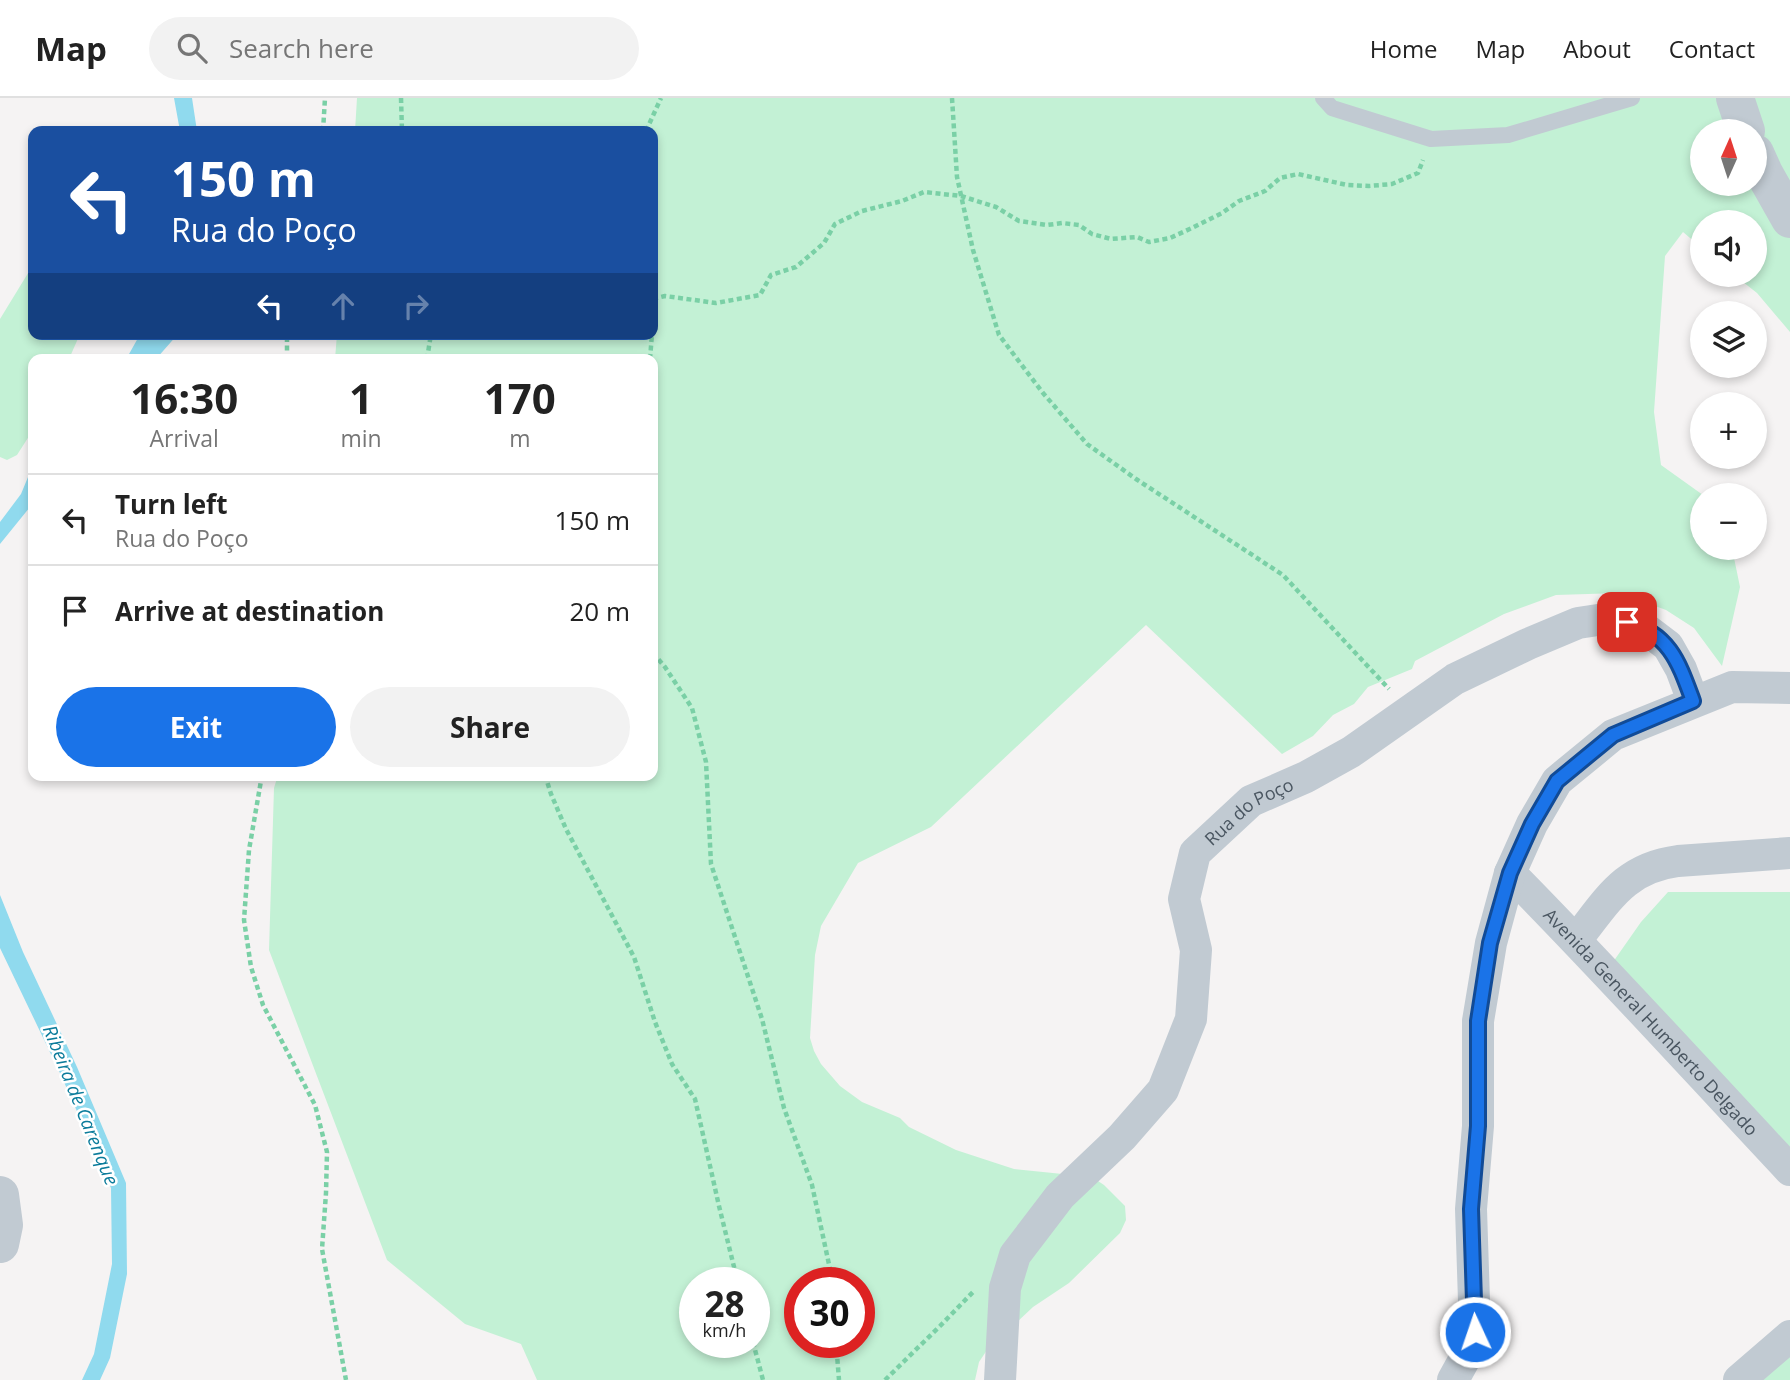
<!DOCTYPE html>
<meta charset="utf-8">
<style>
body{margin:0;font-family:"Open Sans",sans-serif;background:#f2f2f2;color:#222;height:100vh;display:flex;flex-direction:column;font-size:26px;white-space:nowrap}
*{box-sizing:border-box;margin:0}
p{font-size:23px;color:#767676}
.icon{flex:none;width:38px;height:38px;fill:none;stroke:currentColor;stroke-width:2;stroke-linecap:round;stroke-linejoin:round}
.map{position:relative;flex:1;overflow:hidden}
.panel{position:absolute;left:28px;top:256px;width:630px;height:427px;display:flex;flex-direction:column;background:#fff;border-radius:14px;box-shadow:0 4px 10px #0003}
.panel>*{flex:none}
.top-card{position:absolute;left:28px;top:28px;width:630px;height:214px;border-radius:14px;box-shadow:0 4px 10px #0003;background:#1a4fa0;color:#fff;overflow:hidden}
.needle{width:46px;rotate:3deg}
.fabs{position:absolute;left:1690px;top:21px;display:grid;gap:14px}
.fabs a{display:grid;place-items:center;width:77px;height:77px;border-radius:50%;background:#fff;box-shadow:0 4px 10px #0003;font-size:35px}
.speed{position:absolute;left:679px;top:1169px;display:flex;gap:14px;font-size:35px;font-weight:700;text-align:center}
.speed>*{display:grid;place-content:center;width:91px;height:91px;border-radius:50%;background:#fff;box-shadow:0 4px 10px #0003;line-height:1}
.speed small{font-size:18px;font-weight:400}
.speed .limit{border:10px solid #d22;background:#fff;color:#111}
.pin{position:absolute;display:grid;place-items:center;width:60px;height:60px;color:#fff;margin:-30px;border-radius:14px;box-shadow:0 4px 10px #0006}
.me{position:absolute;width:77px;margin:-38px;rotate:357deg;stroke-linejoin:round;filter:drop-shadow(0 0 5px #0008)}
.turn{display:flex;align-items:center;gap:24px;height:147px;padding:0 28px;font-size:32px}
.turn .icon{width:91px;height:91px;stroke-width:2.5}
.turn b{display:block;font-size:49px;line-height:60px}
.lanes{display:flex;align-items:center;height:66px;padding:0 28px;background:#0003;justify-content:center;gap:35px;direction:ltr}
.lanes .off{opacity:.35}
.eta{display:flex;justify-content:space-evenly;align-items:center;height:119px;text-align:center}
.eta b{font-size:42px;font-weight:700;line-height:49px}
.primary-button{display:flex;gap:14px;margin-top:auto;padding:14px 28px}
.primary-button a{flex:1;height:80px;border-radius:42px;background:#1a73e8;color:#fff;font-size:28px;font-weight:700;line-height:80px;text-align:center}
.primary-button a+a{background:#f2f2f2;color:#222}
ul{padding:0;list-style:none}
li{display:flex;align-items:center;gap:21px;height:91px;padding:0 28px;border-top:2px solid #e0e0e0}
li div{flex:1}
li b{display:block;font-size:26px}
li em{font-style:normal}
header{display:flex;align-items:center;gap:42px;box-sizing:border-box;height:98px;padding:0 35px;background:#fff;border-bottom:2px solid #e0e0e0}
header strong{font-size:33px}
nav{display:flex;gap:38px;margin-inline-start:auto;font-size:24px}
.search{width:490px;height:63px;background:#f2f2f2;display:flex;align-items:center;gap:18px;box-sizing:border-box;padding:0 24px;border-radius:38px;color:#767676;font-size:26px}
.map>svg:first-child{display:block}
.green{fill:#c3f1d5;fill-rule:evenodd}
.water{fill:#90daee}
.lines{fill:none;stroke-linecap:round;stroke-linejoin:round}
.stream{stroke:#90daee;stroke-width:10}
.path{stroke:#7ad0a6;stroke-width:4.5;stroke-dasharray:5 3.5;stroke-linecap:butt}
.service{stroke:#c1cad2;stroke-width:16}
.minor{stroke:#c1cad2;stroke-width:32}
.tertiary{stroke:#c1cad2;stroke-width:38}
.route-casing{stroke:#114b97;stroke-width:18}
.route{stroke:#1a73e8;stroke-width:12}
.labels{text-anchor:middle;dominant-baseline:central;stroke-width:5;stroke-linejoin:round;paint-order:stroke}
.street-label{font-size:18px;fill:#4a5661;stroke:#fff}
.water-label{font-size:19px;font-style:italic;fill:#0c7c9b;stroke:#fff}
</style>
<header>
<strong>Map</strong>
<div class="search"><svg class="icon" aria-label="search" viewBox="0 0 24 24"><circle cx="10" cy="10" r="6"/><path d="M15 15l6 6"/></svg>Search here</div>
<nav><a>Home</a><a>Map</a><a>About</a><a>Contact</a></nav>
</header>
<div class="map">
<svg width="1790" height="1282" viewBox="0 0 1790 1282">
<rect width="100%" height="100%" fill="#f5f3f3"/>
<path class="green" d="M 357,0 L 1790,0 L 1790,234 L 1757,195 L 1734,177 L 1755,177 L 1755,124 L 1703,124 L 1703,151 L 1683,134 L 1665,158 L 1654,314 L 1661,367 L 1703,397 L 1703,450 L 1732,450 L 1740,489 L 1722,568 L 1694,530 L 1666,512 L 1620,495 L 1556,497 L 1504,516 L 1415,563 L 1412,571 L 1368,589 L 1354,606 L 1333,617 L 1313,638 L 1282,656 L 1146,527 L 931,729 L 858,765 L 821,828 L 815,857 L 810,940 L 814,953 L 821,966 L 840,988 L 862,1004 L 900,1020 L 909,1029 L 956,1052 L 1014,1071 L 1092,1079 L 1104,1087 L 1125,1108 L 1126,1122 L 1120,1135 L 1069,1185 L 1033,1209 L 987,1252 L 979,1264 L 975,1282 L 537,1282 L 521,1246 L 465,1226 L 387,1162 L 269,852 L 274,690 L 278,677 L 653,677 L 653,261 L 335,261 L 337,236 L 653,236 L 653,33 L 355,33 ZM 1703,33 L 1755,33 L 1755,86 L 1703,86 ZM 695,1185 L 754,1185 L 754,1244 L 695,1244 ZM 800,1185 L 859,1185 L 859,1244 L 800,1244 Z
M 33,167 L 33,236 L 80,236 L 69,261 L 33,261 L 33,332 L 17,357 L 7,362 L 0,359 L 0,221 Z
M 1668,794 L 1790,794 L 1790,1049 L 1613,864 L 1641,824 Z
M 1790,1253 L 1790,1282 L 1756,1282 Z"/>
<path class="water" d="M 174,0 L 192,0 L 197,33 L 180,33 Z
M 152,236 L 178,236 L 156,261 L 132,261 Z
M 33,367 L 33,401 L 30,409 L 0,446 L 0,424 L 21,396 Z
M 0,797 L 23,854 L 77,969 L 126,1085 L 127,1176 L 110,1260 L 100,1282 L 82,1282 L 94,1256 L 112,1166 L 111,1090 L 60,975 L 0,850 Z"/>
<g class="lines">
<path class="stream" d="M 132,261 L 146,236"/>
<path class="path" d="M 401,0 L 402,33
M 952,0 L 957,79 L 973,152 L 999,237 L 1043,295 L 1087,346 L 1136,381 L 1283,477 L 1389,591
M 323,33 L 325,0
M 646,33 L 661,0
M 653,201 L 665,198 L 716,205 L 760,197 L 771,177 L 796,169 L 824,145 L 835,126 L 862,113 L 902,103 L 924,94 L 961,98 L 996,109 L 1019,123 L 1047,127 L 1062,125 L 1079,127 L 1092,136 L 1111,141 L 1137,139 L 1149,144 L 1170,140 L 1192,130 L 1222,115 L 1239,103 L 1265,93 L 1280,80 L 1298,76 L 1347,87 L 1369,88 L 1392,86 L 1418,75 L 1423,62
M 287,261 L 287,236
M 427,261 L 431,236
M 650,261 L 652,236
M 653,555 L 665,569 L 692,610 L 706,664 L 711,766 L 762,921 L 784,1010 L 812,1087 L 833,1185
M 262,677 L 249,752 L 244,822 L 251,869 L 263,907 L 315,1007 L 327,1054 L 326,1095 L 322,1151 L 346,1282
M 545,677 L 551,696 L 566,731 L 634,859 L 655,924 L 672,966 L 695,1001 L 719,1108 L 738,1185
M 753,1244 L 763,1282
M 836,1244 L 839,1282
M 885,1282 L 940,1228 L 974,1193"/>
<path class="service" d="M 1323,0 L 1332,10 L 1431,41 L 1508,37 L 1632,0"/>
<g class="minor">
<path id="s1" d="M 1510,775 C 1606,872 1697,973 1790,1072"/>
<path d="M 1576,842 C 1608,802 1624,770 1678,763 L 1790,755"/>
<path id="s2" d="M 1000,1282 L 1005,1190 L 1015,1157 L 1060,1098 L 1122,1039 L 1163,992 L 1191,921 L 1196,852 L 1184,801 L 1195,755 L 1251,703 L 1306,679 L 1351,654 L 1455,581 L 1528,546 L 1578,525 L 1611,520 L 1643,529 L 1668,548 L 1681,571 L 1693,603"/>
<path d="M 1453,1282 L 1469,1253 L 1475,1234 L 1471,1111 L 1478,1028 L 1478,923 L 1491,845 L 1510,775 L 1532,726 L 1557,683 L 1613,637 L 1732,589 L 1790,590"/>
<path d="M 1739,1282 L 1790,1238"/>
</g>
<path class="tertiary" d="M 1735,0 L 1746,33
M 1755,55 L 1764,75 L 1790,121
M 0,1097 L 4,1127 L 0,1146"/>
</g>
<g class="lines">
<g class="route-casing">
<path id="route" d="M 1475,1234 L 1471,1111 L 1478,1028 L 1478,923 L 1490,845 L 1510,775 L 1532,726 L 1557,683 L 1613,637 L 1693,603 C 1679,565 1670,536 1627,524"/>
</g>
<use href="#route" class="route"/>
</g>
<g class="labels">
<g class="street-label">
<text stroke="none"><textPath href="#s2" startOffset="663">Rua do Poço</textPath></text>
<text stroke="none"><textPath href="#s1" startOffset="205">Avenida General Humberto Delgado</textPath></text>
</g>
<g class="water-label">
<text transform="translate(81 1007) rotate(68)">Ribeira de Carenque</text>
</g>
</g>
</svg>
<div class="fabs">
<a><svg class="needle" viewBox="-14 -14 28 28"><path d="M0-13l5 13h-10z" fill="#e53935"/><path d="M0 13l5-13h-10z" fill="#767676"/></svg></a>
<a><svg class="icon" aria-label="sound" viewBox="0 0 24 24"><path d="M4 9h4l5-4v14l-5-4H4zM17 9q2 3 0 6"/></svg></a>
<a><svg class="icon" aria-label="layers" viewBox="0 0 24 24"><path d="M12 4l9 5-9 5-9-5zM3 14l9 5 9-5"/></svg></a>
<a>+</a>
<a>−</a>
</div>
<div class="speed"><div>28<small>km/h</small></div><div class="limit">30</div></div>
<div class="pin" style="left:1627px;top:524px;background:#d93025"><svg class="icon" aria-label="arrive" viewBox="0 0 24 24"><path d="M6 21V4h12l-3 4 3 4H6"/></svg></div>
<svg class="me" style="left:1475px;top:1234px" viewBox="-20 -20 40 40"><circle r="17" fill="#1a73e8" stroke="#fff" stroke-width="3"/><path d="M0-11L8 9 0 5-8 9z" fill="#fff"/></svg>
<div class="top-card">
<div class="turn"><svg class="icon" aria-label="left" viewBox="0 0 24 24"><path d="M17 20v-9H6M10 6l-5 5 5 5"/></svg><div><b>150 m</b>Rua do Poço</div></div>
<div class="lanes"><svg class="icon" aria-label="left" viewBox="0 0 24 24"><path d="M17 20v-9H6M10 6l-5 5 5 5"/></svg><svg class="icon off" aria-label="ahead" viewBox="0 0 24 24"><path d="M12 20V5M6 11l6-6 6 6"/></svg><svg class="icon off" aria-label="right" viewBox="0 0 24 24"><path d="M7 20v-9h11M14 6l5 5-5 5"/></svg></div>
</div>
<section class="panel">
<div class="eta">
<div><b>16:30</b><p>Arrival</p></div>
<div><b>1</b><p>min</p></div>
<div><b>170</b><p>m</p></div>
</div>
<ul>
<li><svg class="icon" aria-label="left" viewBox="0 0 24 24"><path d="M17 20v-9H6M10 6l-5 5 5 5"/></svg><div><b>Turn left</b><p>Rua do Poço</p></div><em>150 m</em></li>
<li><svg class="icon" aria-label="arrive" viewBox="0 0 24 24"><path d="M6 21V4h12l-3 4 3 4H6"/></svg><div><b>Arrive at destination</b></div><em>20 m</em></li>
</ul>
<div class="primary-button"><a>Exit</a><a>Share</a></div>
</section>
</div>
